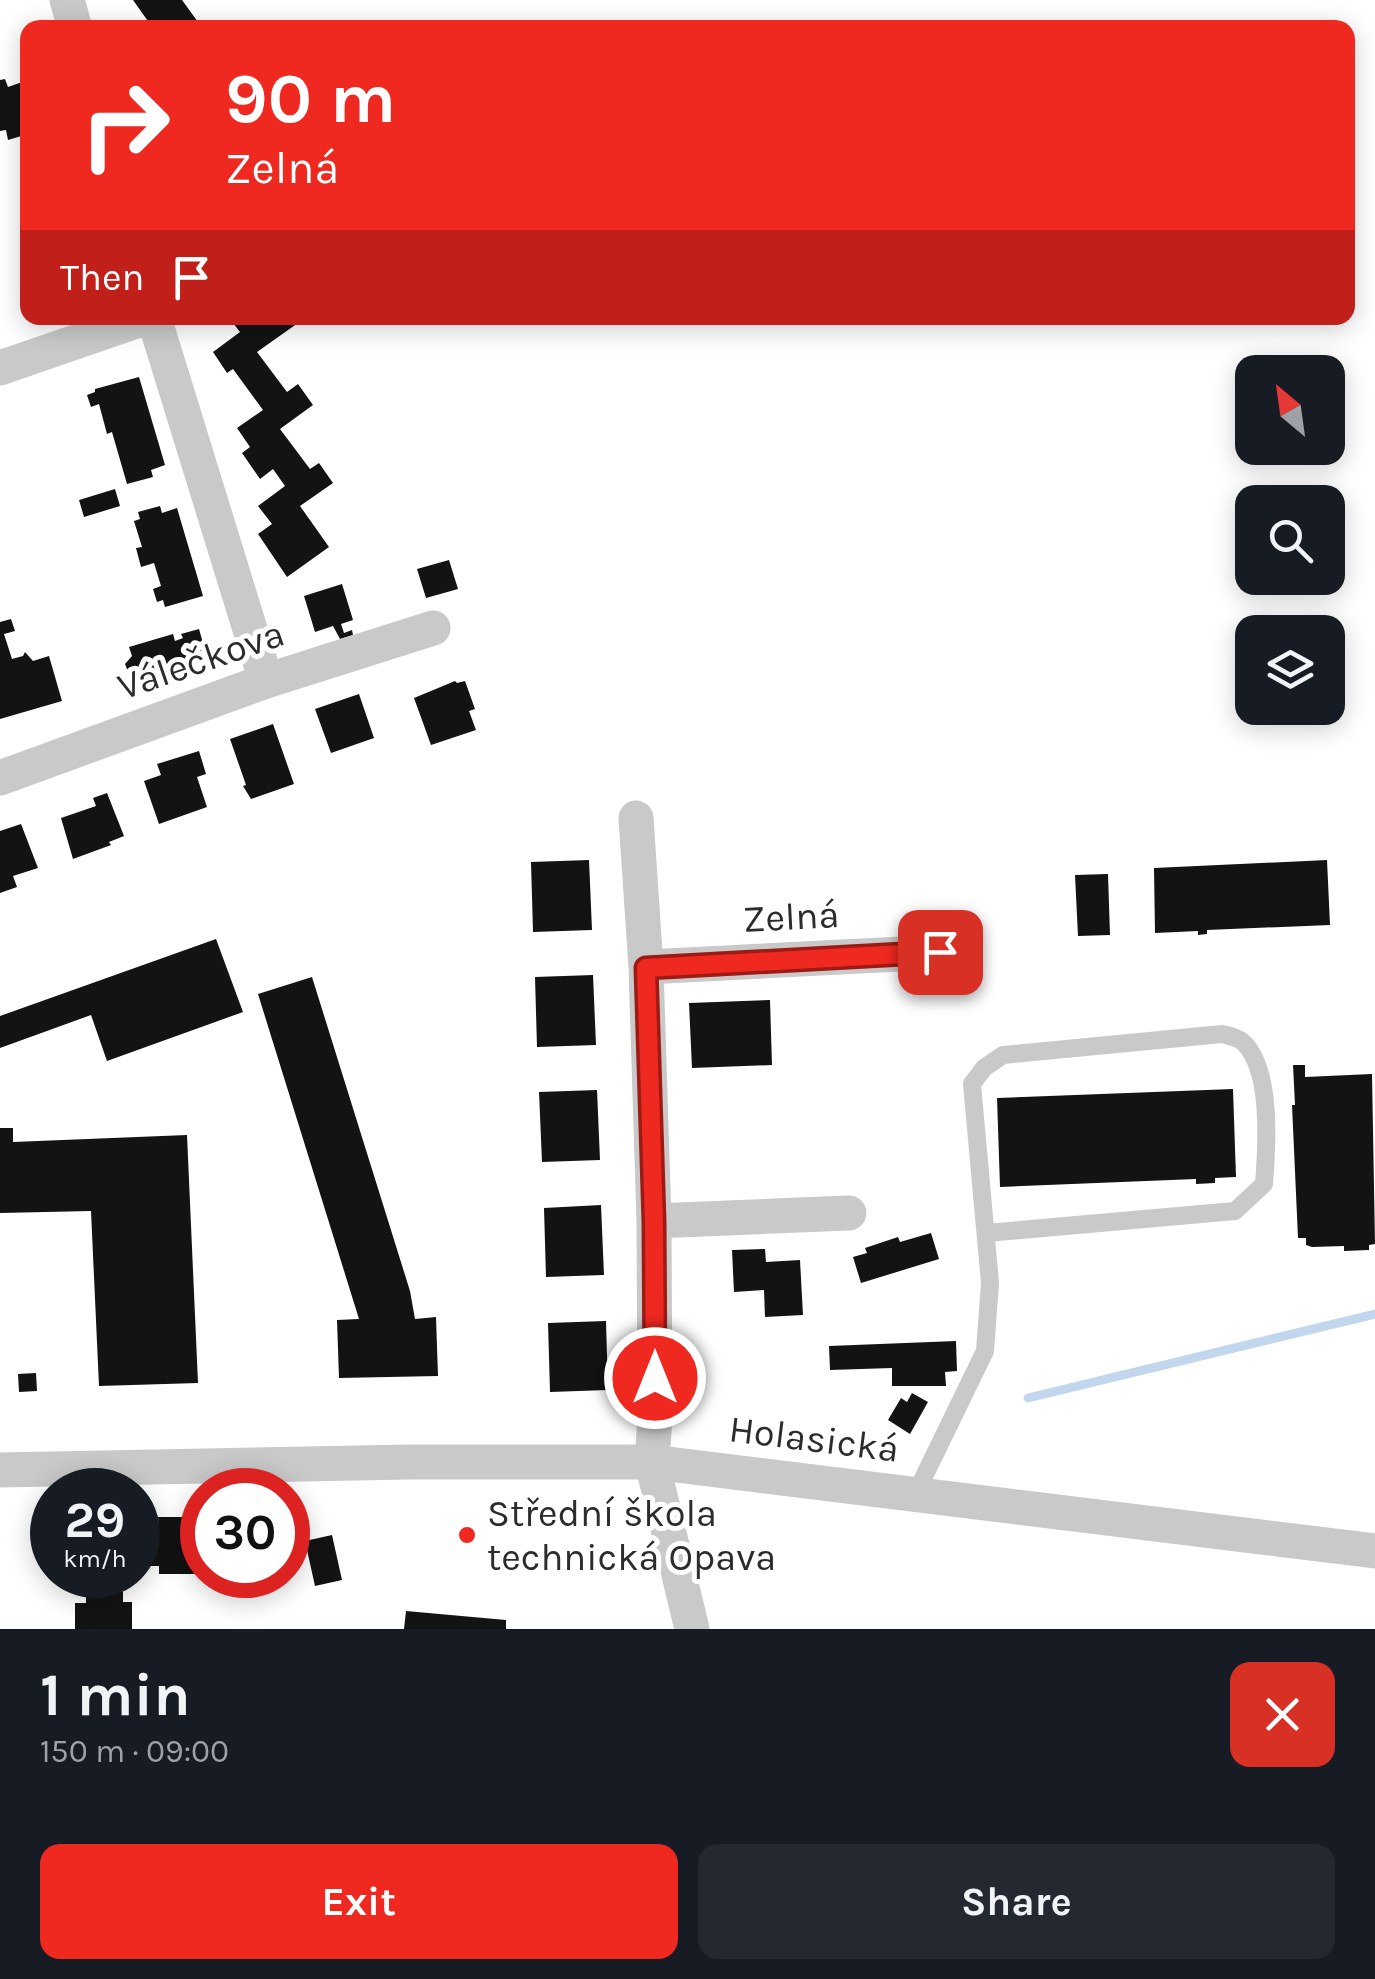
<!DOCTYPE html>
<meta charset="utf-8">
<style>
body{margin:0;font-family:Karla,sans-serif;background:#242831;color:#f1f3f6;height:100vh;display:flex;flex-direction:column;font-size:38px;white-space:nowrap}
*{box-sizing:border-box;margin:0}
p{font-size:32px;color:#9ea1a6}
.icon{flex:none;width:55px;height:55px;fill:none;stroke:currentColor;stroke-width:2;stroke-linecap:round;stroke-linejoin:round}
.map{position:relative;height:1629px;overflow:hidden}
.details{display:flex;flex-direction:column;background:#171b24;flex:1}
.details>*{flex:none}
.guide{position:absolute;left:20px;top:20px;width:1335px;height:305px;border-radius:20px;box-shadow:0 5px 25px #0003;background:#f02920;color:#fff;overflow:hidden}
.needle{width:65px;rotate:331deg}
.tools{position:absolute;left:1235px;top:355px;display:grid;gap:20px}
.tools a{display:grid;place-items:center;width:110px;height:110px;border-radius:20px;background:#171b24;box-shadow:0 5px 25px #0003;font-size:50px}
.speed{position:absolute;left:30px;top:1468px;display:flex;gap:20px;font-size:50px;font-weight:700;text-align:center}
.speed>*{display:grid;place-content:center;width:130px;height:130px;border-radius:50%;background:#171b24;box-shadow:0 5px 25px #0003;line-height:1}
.speed small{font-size:25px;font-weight:400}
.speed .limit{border:15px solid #d22;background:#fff;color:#111}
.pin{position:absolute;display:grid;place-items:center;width:85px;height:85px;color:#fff;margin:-42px;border-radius:20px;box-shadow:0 5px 15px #0006}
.me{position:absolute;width:110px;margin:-55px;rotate:0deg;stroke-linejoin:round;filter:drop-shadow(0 0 8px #0008)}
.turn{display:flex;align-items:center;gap:35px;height:210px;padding:0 40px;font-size:45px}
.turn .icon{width:130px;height:130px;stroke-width:2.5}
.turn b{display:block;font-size:70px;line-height:85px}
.then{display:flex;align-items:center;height:95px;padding:0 40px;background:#0003;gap:20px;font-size:38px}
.round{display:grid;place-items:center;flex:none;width:105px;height:105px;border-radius:20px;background:#242831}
.overview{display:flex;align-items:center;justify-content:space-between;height:170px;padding:0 40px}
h1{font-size:60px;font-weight:700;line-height:75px}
.action{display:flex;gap:20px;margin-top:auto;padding:20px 40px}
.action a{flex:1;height:115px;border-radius:20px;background:#f02920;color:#fff;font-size:40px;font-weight:700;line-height:115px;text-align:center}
.action a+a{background:#242831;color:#f1f3f6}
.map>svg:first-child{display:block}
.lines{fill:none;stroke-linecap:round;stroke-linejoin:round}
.stream{stroke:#c2d7ed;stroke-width:9}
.building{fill:#131313}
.service{stroke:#c9c9c9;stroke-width:18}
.minor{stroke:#c9c9c9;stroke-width:35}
.route-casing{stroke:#9c1b15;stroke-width:25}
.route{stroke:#f02920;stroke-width:18}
.poi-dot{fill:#f02920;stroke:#fff;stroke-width:4}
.labels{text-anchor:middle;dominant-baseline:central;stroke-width:10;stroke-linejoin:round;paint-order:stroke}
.street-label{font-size:38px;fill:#2c2c2c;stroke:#fff}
.poi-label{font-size:38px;fill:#2c2c2c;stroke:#fff;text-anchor:start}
</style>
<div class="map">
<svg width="1375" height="1629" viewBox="0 0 1375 1629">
<rect width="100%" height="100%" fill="#fff"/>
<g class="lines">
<path class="stream" d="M 1028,1398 L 1375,1314"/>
</g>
<path class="building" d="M 133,0 L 182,0 L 198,22 L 190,28 L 145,28 L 150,24 Z
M 5,79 L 8,87 L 28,80 L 28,134 L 8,140 L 6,130 L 0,131 L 0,80 Z
M 229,318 L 305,318 L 257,352 L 287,392 L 298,384 L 313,405 L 280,429 L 310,469 L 319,463 L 333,483 L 300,506 L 329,547 L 287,577 L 258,534 L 272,524 L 258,506 L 285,486 L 273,469 L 260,479 L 242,453 L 250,447 L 237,428 L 263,410 L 233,369 L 227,373 L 213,352 L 240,332 Z
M 139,377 L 165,465 L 151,470 L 153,477 L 127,484 L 112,432 L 107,434 L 99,404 L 91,407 L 87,395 L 95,392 L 95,389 Z
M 115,489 L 120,506 L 84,517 L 79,500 Z
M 160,506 L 162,513 L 177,508 L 203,596 L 165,607 L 163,600 L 157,602 L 153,589 L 161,586 L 154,563 L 141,567 L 136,548 L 142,547 L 134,521 L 140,519 L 138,512 Z
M 449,560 L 458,589 L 426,598 L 417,569 Z
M 342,584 L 353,620 L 341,624 L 344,633 L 352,630 L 353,635 L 340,639 L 333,626 L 315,632 L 304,596 Z
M 11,619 L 15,631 L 4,634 L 12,659 L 23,656 L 25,652 L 33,661 L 49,656 L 62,701 L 0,719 L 0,622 Z
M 199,629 L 207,657 L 190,662 L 188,658 L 181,660 L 184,667 L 139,680 L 137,671 L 127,669 L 125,664 L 132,656 L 129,647 L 173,634 L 175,641 L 183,638 L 181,634 Z
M 455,681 L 457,683 L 465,681 L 475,709 L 469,711 L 476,730 L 431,745 L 414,698 Z
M 359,694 L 374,738 L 331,753 L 315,709 Z
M 273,724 L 294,784 L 251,799 L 243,786 L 246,785 L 230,739 Z
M 199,751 L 206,774 L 197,777 L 207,807 L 159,824 L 144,781 L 161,775 L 157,764 Z
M 107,793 L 124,836 L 109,842 L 111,845 L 73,859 L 61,818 L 96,806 L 93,798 Z
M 21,824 L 38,868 L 13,876 L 17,887 L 0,893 L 0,831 Z
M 589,860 L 592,930 L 533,932 L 531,862 Z
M 1327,860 L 1330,925 L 1207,930 L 1207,934 L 1198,935 L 1198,931 L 1155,933 L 1154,868 Z
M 1108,874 L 1110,935 L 1078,936 L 1075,875 Z
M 216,939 L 243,1012 L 107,1061 L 91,1015 L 0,1048 L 0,1016 Z
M 593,975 L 596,1045 L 537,1047 L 535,977 Z
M 312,977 L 410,1291 L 415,1319 L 436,1317 L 438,1376 L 339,1378 L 337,1320 L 359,1319 L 258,994 Z
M 770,1000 L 772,1065 L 692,1068 L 689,1003 Z
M 1293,1065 L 1305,1065 L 1305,1077 L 1372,1074 L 1375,1244 L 1369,1245 L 1369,1250 L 1344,1251 L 1344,1246 L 1312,1247 L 1306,1245 L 1306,1238 L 1298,1238 L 1292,1105 L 1295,1105 Z
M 1233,1089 L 1236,1177 L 1215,1178 L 1215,1183 L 1196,1184 L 1196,1179 L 1000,1187 L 997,1098 Z
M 597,1090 L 600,1160 L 542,1162 L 539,1092 Z
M 0,1128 L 13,1128 L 13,1142 L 187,1135 L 198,1383 L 99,1386 L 91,1211 L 0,1213 Z
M 601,1205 L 604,1275 L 546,1277 L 544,1208 Z
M 931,1233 L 939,1259 L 861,1283 L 853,1257 L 867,1253 L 865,1248 L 898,1237 L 900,1242 Z
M 765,1249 L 766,1262 L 800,1260 L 803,1315 L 765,1317 L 764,1290 L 734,1292 L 732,1250 Z
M 606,1321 L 608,1390 L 550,1392 L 548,1323 Z
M 956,1341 L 957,1371 L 945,1372 L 946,1386 L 892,1386 L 892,1368 L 830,1370 L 829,1346 Z
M 36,1373 L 37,1391 L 19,1392 L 18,1374 Z
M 912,1393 L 928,1402 L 910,1434 L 888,1420 L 901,1398 L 907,1402 Z
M 158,1517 L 202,1517 L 202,1574 L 159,1574 L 159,1566 L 148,1566 L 148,1553 L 138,1553 L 138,1529 L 159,1529 Z
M 332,1535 L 342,1580 L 315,1586 L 305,1541 Z
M 86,1575 L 110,1575 L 110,1592 L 123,1592 L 123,1602 L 132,1602 L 132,1629 L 75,1629 L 75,1603 L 86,1603 Z
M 406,1611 L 506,1620 L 506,1629 L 404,1629 Z"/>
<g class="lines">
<path class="service" d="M 915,1495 L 985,1351 L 990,1283 L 972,1084 L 984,1068 L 1003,1055 L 1222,1034 C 1230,1036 1239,1038 1244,1043 C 1272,1071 1267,1146 1264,1184 L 1235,1211 L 986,1233"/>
<path class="minor" d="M 67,0 L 75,28
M 154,318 L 266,681
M 0,368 L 145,318
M 0,778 L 266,681 L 433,628
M 636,818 L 646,967 L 654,1221 L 655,1417 L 652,1462 L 692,1629
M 646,967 L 940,952
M 654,1221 L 849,1213
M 0,1470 L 409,1462 L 652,1462 L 1375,1551"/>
</g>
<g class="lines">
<g class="route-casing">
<path id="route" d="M 655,1378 L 654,1222 L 646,968 L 940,952"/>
</g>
<use href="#route" class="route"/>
</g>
<circle class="poi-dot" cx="467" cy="1535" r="10"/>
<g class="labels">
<g class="street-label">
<text transform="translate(201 660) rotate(-19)">Válečkova</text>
<text transform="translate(791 917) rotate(-3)">Zelná</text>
<text transform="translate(814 1439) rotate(7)">Holasická</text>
</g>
<g class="poi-label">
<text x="487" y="1513">Střední škola<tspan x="487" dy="44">technická Opava</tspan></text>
</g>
</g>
</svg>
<div class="tools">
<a><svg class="needle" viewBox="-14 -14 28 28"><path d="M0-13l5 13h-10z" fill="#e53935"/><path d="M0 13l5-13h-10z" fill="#9ea1a6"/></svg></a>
<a><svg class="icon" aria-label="search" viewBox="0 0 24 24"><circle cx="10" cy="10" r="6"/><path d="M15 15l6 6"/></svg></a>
<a><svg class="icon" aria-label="layers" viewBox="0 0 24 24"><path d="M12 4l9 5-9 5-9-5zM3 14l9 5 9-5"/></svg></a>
</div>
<div class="speed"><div>29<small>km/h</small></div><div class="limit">30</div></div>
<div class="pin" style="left:940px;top:952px;background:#d93025"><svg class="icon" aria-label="arrive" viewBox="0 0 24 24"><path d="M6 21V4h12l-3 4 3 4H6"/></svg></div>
<svg class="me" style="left:655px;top:1378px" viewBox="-20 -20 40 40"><circle r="17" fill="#f02920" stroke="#fff" stroke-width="3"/><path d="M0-11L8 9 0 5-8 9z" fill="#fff"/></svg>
<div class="guide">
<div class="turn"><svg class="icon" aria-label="right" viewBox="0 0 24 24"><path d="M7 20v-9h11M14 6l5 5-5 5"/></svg><div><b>90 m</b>Zelná</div></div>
<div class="then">Then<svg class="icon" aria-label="arrive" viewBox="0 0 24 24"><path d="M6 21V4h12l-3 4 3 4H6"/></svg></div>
</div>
</div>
<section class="details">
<div class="overview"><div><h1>1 min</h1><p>150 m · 09:00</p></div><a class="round" style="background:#d93025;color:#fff"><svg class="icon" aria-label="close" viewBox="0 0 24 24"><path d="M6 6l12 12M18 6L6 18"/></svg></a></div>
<div class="action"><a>Exit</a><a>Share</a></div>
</section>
